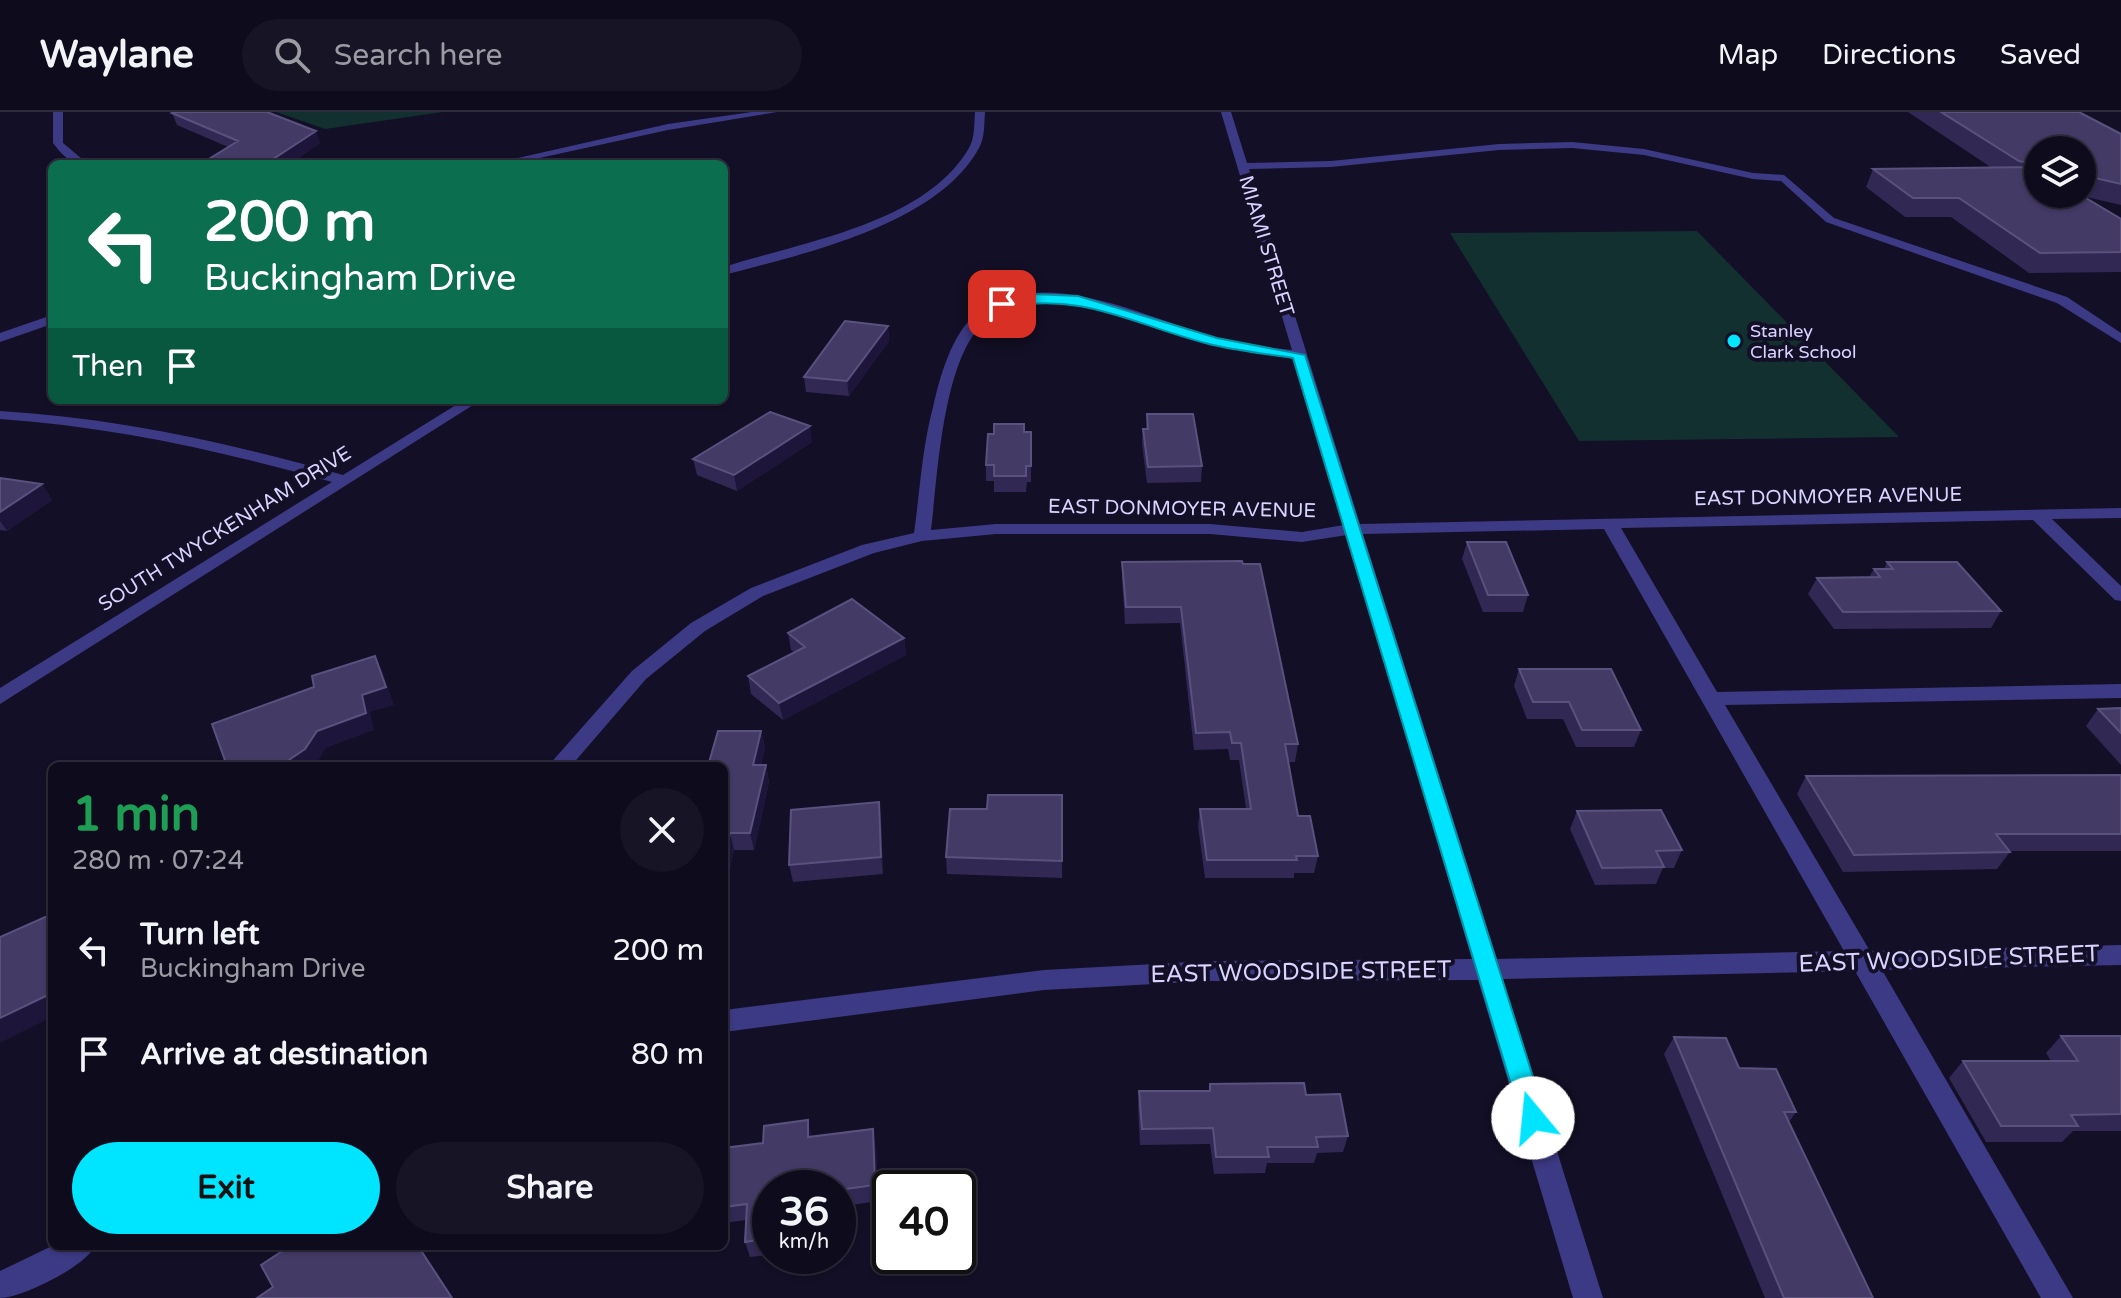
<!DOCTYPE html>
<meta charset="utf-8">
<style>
body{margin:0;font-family:"Varela Round",sans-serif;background:#171425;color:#f1f3f6;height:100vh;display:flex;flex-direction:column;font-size:30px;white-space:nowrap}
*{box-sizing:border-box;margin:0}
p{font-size:26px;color:#9b9ba3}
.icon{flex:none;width:44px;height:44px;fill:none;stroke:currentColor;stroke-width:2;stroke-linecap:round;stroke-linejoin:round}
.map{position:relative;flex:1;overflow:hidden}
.drawer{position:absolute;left:48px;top:650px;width:680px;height:488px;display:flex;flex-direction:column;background:#0e0b1c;border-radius:12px;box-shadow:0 2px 6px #0004,0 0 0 2px #2e2b3b}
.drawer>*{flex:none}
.guide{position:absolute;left:48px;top:48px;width:680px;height:244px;border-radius:12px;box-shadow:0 2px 6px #0004,0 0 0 2px #2e2b3b;background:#0b6e4f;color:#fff;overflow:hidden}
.fabs{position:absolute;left:2024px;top:24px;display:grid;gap:16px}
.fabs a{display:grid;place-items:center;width:72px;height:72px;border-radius:50%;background:#0e0b1c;box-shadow:0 2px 6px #0004,0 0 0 2px #2e2b3b;font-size:40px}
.speed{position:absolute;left:752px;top:1058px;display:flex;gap:16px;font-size:40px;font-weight:700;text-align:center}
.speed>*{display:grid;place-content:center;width:104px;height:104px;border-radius:50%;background:#0e0b1c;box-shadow:0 2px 6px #0004,0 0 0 2px #2e2b3b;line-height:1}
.speed small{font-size:20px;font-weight:400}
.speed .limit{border:4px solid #111;border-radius:12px;background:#fff;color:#111}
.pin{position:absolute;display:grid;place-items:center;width:68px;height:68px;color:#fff;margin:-34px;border-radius:16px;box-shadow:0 4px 12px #0006}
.me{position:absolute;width:88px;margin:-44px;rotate:343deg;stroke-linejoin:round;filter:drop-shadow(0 0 6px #0008)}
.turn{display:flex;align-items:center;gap:28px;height:168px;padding:0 24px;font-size:36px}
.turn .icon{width:104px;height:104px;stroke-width:2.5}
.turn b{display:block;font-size:56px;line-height:68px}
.then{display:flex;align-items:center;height:76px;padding:0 24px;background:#0003;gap:16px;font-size:30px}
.round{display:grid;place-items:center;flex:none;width:84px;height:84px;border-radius:42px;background:#171425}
.overview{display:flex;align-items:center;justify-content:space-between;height:136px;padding:0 24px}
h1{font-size:48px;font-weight:700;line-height:60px;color:#1e9e55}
.cta{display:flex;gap:16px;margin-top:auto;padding:16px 24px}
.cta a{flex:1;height:92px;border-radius:48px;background:#00e5ff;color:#111;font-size:32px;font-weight:700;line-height:92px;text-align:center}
.cta a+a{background:#171425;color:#f1f3f6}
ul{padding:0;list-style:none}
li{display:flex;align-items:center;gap:24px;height:104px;padding:0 24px}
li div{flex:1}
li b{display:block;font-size:30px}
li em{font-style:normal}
header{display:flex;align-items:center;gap:48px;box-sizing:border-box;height:112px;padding:0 40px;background:#0e0b1c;border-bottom:2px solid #2e2b3b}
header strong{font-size:38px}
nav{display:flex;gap:44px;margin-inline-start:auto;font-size:28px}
.search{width:560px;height:72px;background:#171425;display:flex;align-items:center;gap:20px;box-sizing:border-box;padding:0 28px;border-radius:44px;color:#9b9ba3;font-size:30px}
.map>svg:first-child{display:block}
.green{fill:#12302f}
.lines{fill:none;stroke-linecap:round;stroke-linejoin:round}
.minor{fill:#3d3a85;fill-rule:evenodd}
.wall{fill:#312854;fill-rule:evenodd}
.shaded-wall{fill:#1d163a}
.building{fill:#433a66;stroke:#5a527e;stroke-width:2}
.route{fill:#00e5ff;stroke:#0095a6;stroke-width:2}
.poi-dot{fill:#00e5ff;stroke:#130f26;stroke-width:3}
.labels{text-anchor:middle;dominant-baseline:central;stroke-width:8;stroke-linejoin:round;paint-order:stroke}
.far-poi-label{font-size:18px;fill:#d9d4ff;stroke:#130f26;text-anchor:start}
.street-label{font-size:20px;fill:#d9d4ff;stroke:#130f26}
.near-street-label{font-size:24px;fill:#d9d4ff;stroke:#130f26}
</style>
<header>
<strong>Waylane</strong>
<div class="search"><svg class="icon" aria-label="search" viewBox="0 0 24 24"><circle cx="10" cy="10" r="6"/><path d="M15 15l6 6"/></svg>Search here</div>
<nav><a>Map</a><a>Directions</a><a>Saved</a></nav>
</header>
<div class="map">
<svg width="2121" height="1186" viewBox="0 0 2121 1186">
<rect width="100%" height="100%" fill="#130f26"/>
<path class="green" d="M 276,0 L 443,0 L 325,17 Z
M 1697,119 L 1899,325 L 1579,329 L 1450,121 Z"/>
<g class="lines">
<path class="minor" d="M 53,0 L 63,0 L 63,31 L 88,52 C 70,52 64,45 53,31 Z
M 752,0 L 777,0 L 668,18 L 512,52 L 492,52 L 668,12 Z
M 975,0 L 985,0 C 984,12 985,26 979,36 C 937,113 803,142 724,163 L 724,155 C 801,130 925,112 969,36 C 975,26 974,12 975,0 Z
M 1221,0 L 1231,0 L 1247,51 L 1331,49 L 1499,32 L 1572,30 L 1644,37 L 1753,61 L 1784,63 L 1834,106 L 2067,185 L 2121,221 L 2121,231 L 2057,191 L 1826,110 L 1781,69 L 1753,67 L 1644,43 L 1572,36 L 1499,38 L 1331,55 L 1249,57 L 1360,412 L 2121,396 L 2121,406 L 2052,407 L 2121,474 L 2121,489 L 2115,488 L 2033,408 L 1621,416 L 1717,580 L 2121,572 L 2121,586 L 1725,593 L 1870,839 L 2121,833 L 2121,853 L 1882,858 L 2073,1186 L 2041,1186 L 1855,859 L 1503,867 L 1603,1186 L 1573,1186 L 1478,868 L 1210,869 L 1044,878 L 724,920 L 724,898 L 1044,858 L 1210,849 L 1472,847 L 1347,423 L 1302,430 L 1210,422 L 996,422 L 922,429 L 874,441 L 763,484 L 705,519 L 646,567 L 571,654 L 548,654 L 632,559 L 691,511 L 751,476 L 862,433 L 914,421 C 920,379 922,336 933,295 C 940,265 951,223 976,202 C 1040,150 1147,206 1214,225 C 1239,232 1266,235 1292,238 ZM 1035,188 L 1095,195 L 1210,233 L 1294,247 L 1344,413 L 1302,420 L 1210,412 L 996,412 L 931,418 C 938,363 942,250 984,210 C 998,196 1016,192 1035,188 ZM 1604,417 L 1844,839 L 1497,847 L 1363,422 Z
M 52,203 L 52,212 L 0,230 L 0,221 Z
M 464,288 L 481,288 L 0,592 L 0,576 L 332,370 C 222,339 114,315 0,307 L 0,299 C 118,306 230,331 343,363 Z
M 52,1134 L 95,1134 C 86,1154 22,1186 0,1186 L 0,1159 Z"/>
</g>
<path class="wall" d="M 1908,0 L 2079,0 L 2121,22 L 2121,93 L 2082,84 L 2121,107 L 2121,160 L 2029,161 L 1951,105 L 1905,105 L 1866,75 L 1873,57 L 1992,56 ZM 2038,38 L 2082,38 L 2082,82 L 2038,82 Z
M 172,1 L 320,31 L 290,52 L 205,52 L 204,50 L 228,35 L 177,13 Z
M 888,214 L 889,229 L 849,284 L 806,280 L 804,265 Z
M 1147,302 L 1202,354 L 1201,370 L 1147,371 L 1142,332 L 1143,317 L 1146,317 Z
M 1024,320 L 1031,320 L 1031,370 L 1027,370 L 1026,380 L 994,380 L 994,369 L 986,369 L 986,353 Z
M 812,330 L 737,379 L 697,363 L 693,347 Z
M 0,366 L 42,372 L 52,388 L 7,419 L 0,418 Z
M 1467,430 L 1528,483 L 1523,500 L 1483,500 L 1462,447 Z
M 1242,449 L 1298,632 L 1295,650 L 1288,650 L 1298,704 L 1318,744 L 1314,761 L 1294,761 L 1294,766 L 1205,766 L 1198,714 L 1200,697 L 1246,697 L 1239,648 L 1230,648 L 1228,637 L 1194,638 L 1180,511 L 1125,512 L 1122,466 L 1122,450 Z
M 1887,450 L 2001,499 L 1991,516 L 1834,517 L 1808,482 L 1817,466 L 1869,465 L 1874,457 L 1884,457 Z
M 788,521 L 904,526 L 906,543 L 783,608 L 751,582 L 748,564 L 794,540 L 791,538 Z
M 1519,557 L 1641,618 L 1634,635 L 1576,635 L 1563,607 L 1527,607 L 1514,574 Z
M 2121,596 L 2121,653 L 2086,614 L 2098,597 Z
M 718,619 L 761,619 L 765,636 L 761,653 L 766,653 L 769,670 L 754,738 L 734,738 L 724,784 Z
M 2121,663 L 2121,739 L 2009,739 L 2010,740 L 1997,757 L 1843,760 L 1797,682 L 1806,664 Z
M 1062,683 L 1062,766 L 947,762 L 946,745 L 987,697 Z
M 879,690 L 881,707 L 883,762 L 793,770 L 789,753 Z
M 1577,699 L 1682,738 L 1674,756 L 1663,756 L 1656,772 L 1595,773 L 1570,717 Z
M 2061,924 L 2121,924 L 2121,1019 L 2073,1019 L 2062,1030 L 1986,1030 L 1949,966 L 1963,949 L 2051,949 L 2046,941 Z
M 1674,925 L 1739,956 L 1796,1000 L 1789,1010 L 1873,1186 L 1765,1186 L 1664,942 Z
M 1210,972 L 1306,983 L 1348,1024 L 1343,1040 L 1317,1041 L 1314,1051 L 1267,1051 L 1265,1061 L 1214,1062 L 1210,1032 L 1140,1033 L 1138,995 L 1139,979 L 1209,979 Z
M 812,1024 L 876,1033 L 878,1089 L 838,1095 L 838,1076 L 770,1076 L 770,1143 L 750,1145 L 745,1130 L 746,1108 L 724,1111 L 724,1036 Z"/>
<path class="shaded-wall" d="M 316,19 L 320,31 L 290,52 L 268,52 Z
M 888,214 L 889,229 L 849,284 L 847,269 Z
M 810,314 L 812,330 L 737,379 L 734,363 Z
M 42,372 L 52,388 L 7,419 L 0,409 L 0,400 Z
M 904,526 L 906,543 L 783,608 L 779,591 Z
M 375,544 L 383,561 L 394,593 L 370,600 L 374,618 L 326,636 L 315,654 L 288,654 L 286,650 L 317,619 L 362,583 Z
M 761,619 L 765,636 L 757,670 L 753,653 Z
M 766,653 L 769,670 L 754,738 L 750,721 Z
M 879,690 L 881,707 L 883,762 L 881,745 Z
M 730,721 L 734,738 L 724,784 L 724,746 Z
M 52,881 L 52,905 L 0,931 L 0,906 Z
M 808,1008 L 812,1025 L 808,1025 Z
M 873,1017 L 876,1033 L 878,1089 L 875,1073 Z
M 418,1134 L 419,1134 L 453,1186 L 452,1186 Z"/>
<path class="building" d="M 175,0 L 267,0 L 316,19 L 267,51 L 204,50 L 238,29 L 172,1 Z
M 1941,0 L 2079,0 L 2121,22 L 2121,72 L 2082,63 L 2082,38 L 2038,38 L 2038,53 L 2019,49 Z
M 2034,55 L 2038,58 L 2038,82 L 2079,82 L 2121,107 L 2121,140 L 2040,141 L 1959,86 L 1913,86 L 1873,57 Z
M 845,209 L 888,214 L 847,269 L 804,265 Z
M 770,300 L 810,314 L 734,363 L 693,347 Z
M 1147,302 L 1193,302 L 1202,354 L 1148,355 L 1143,317 L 1148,317 Z
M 994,312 L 1024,312 L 1024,320 L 1031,320 L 1031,354 L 1026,354 L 1026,364 L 994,364 L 994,353 L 986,353 L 988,322 L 994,322 Z
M 0,366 L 42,372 L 0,400 Z
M 1467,430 L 1506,430 L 1528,483 L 1488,483 Z
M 1242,449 L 1243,452 L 1260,452 L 1298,632 L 1285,632 L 1298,704 L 1310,704 L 1318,744 L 1296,744 L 1297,748 L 1207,748 L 1200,697 L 1251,697 L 1241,631 L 1232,631 L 1230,620 L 1196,621 L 1181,495 L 1126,495 L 1122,450 Z
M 1887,450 L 1957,450 L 2001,499 L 1843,500 L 1817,466 L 1880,465 L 1874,457 L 1893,457 Z
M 852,487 L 904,526 L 779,591 L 748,564 L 805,535 L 788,521 Z
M 375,544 L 386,575 L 362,583 L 366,601 L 317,619 L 305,637 L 286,650 L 288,654 L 227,654 L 212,612 L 314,575 L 312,564 Z
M 1519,557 L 1611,557 L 1641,618 L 1582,618 L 1569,590 L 1533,590 Z
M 2121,596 L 2121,621 L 2098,597 Z
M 718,619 L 761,619 L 753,653 L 766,653 L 750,721 L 730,721 L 724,746 L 724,654 L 708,654 Z
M 2121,663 L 2121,722 L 1996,722 L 2010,740 L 1854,743 L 1806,664 Z
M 988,683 L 1062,683 L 1062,749 L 946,745 L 950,697 L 987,697 Z
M 879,690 L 881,745 L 789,753 L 791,698 Z
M 1661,698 L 1682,738 L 1656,739 L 1664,755 L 1602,756 L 1577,699 Z
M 52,802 L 52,881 L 0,906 L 0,825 Z
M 2061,924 L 2121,924 L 2121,1002 L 2071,1003 L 2078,1014 L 2001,1014 L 1963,949 L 2078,949 Z
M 1674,925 L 1726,926 L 1739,956 L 1776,957 L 1796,1000 L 1784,1000 L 1873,1186 L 1784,1186 Z
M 1304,971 L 1306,983 L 1340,982 L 1348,1024 L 1316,1025 L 1318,1035 L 1267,1035 L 1269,1045 L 1216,1045 L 1213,1016 L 1142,1017 L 1139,979 L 1210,979 L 1210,972 Z
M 808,1008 L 808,1025 L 873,1017 L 875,1073 L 838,1078 L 838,1076 L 770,1076 L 770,1126 L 745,1130 L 747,1092 L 724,1095 L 724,1036 L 763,1031 L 764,1014 Z
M 290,1134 L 418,1134 L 452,1186 L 257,1186 L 273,1175 L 261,1153 Z"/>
<path class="route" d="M 1032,182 L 1078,184 L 1217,226 L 1305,243 L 1546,1006 L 1542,1014 L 1533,1017 L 1524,1014 L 1521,1006 L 1293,246 C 1267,242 1239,239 1213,233 C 1137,215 1084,178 1002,196 L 996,192 Z"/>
<circle class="poi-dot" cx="1734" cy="229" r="8"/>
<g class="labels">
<g class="far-poi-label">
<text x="1750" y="219">Stanley<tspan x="1750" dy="21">Clark School</tspan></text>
</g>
<g class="street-label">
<text transform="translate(1266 134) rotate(73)">MIAMI STREET</text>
<text transform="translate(1828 385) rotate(-1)">EAST DONMOYER AVENUE</text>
<text transform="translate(1182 397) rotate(1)">EAST DONMOYER AVENUE</text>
<text transform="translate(225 417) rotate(-32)">SOUTH TWYCKENHAM DRIVE</text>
</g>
<g class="near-street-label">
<text transform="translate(1949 847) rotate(-2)">EAST WOODSIDE STREET</text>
<text transform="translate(1301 860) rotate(-1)">EAST WOODSIDE STREET</text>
</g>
</g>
</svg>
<div class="fabs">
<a><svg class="icon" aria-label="layers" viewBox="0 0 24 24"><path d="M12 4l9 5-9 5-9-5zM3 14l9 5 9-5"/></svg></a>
</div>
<div class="speed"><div>36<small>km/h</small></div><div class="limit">40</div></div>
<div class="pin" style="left:1002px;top:192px;background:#d93025"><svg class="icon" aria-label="arrive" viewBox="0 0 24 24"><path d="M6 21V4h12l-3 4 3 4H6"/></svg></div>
<svg class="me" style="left:1533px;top:1006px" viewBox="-20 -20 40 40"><circle r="19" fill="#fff"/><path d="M0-13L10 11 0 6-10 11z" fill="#00e5ff"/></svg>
<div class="guide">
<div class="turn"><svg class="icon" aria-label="left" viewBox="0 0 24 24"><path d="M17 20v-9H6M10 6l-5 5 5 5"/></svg><div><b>200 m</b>Buckingham Drive</div></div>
<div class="then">Then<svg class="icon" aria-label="arrive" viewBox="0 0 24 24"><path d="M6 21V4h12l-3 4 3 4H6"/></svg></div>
</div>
<section class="drawer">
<div class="overview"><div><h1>1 min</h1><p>280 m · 07:24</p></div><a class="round"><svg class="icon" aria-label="close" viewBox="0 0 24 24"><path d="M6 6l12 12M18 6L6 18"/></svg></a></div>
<ul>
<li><svg class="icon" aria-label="left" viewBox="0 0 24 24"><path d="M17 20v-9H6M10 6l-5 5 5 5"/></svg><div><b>Turn left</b><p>Buckingham Drive</p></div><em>200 m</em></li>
<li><svg class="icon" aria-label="arrive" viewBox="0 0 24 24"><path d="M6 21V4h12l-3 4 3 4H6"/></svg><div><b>Arrive at destination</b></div><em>80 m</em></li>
</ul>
<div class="cta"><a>Exit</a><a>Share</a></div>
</section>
</div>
